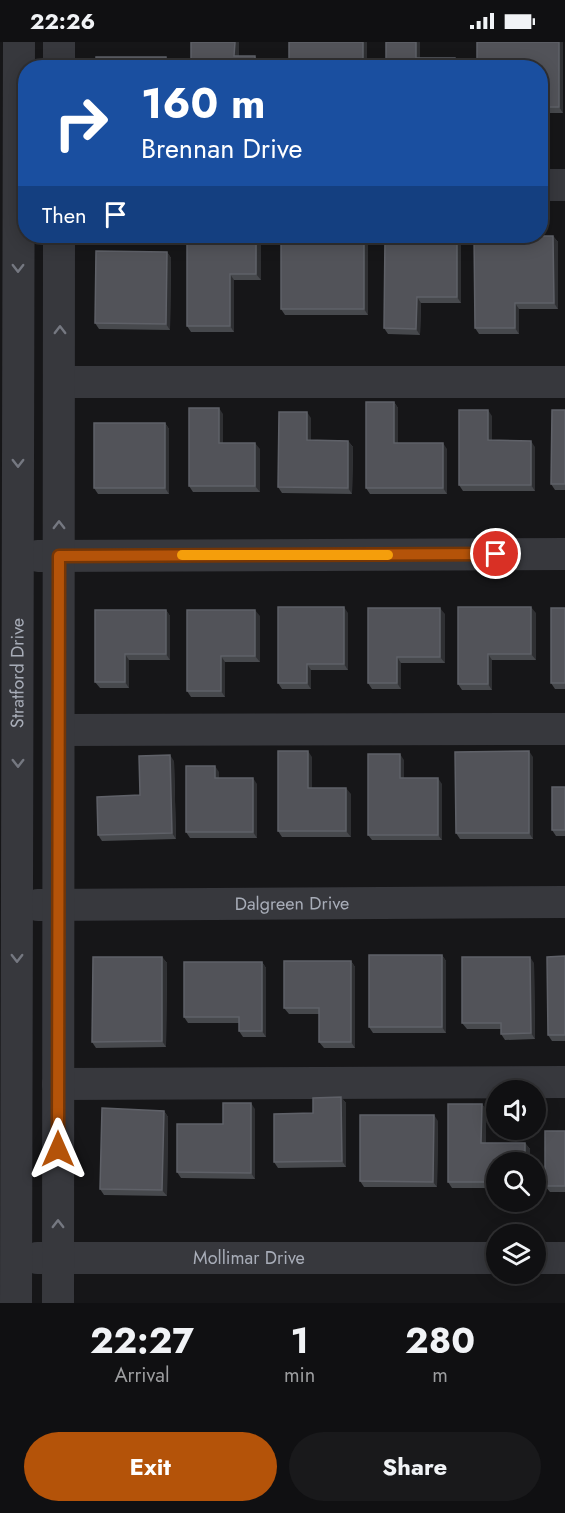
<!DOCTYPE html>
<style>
body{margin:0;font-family:Jost,sans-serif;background:#19191b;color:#f1f3f6;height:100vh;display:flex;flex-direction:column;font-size:22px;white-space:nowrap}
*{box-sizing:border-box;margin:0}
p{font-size:20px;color:#9c9d9f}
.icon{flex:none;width:33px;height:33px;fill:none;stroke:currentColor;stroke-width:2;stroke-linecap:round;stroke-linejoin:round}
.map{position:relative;height:1261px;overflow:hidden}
.side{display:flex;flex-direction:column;background:#101012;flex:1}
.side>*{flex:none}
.guide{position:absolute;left:18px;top:18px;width:530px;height:183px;border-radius:24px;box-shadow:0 3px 15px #0003,0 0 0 2px #303032;background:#1a4fa0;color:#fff;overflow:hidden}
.tools{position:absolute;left:486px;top:1038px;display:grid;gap:12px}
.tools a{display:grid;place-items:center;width:60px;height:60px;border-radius:50%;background:#101012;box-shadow:0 3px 15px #0003,0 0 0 2px #303032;font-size:30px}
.pin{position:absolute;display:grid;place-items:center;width:51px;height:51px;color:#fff;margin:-26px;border:3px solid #fff;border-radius:50%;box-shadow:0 2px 6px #0007}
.me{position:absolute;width:66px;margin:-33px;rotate:0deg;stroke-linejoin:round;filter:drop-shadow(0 0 4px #0008)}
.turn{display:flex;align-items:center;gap:21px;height:126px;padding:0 24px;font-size:27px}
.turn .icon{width:78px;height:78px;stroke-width:2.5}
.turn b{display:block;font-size:42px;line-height:51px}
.then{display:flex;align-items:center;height:57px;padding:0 24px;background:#0003;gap:12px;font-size:22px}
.eta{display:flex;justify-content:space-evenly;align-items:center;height:102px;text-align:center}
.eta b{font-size:36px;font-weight:700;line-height:42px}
.action{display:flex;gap:12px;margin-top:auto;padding:12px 24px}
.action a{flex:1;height:69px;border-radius:36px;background:#b45309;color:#fff;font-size:24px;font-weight:700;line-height:69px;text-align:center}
.action a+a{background:#19191b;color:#f1f3f6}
.status{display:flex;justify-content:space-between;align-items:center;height:42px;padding:0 30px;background:#101012;direction:ltr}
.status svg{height:16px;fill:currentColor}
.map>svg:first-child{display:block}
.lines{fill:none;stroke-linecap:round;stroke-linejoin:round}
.minor{stroke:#37383d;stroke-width:32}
.wall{fill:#47494d}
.shaded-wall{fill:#2f3033}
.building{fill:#525359;stroke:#5f6168;stroke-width:1.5}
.oneway{stroke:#757881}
.route-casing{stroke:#753606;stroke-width:15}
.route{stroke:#b45309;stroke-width:10}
.slow{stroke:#f59e0b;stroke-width:10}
.labels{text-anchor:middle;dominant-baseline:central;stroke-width:5;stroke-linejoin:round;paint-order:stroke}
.street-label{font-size:18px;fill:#a8adb8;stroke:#111113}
</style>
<div class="status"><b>22:26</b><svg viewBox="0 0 49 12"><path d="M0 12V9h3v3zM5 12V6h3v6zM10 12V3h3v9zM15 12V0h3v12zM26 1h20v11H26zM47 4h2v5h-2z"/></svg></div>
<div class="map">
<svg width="565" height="1261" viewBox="0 0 565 1261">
<rect width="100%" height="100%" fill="#161618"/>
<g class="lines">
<g class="minor">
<path d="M 59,0 L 59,26"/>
<path d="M 540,143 L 565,143"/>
<path d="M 60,340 L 565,340"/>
<path d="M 38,514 L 565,512"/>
<path d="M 59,688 L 565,687"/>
<path id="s1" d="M 38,863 L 565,860"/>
<path d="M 58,1042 L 565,1040"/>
<path id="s2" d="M 37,1216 L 496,1216"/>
<path d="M 536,1216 L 565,1216"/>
<path id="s3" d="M 16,1261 L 19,0"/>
<path d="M 58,1261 L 59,194"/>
</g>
</g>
<path class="wall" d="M 563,0 L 563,71 L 540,71 L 540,26 Z
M 187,194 L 261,199 L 261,238 L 234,238 L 234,290 L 191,290 L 187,284 Z
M 281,194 L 365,194 L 368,198 L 368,273 L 285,273 L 281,267 Z
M 553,194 L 558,200 L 558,267 L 519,267 L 519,292 L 479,292 L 475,286 Z
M 461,203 L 461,261 L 421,261 L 420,293 L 388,292 L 384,286 Z
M 167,210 L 171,216 L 170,288 L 99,287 L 95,281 Z
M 394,360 L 398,366 L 398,401 L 447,407 L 447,452 L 370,452 L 366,446 Z
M 565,368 L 565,448 L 555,448 L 551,442 Z
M 223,372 L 223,401 L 260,407 L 260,450 L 193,450 L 189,444 Z
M 492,374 L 492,398 L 535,405 L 535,449 L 463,449 L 459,443 Z
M 311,376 L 311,398 L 348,399 L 353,405 L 352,452 L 282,451 L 278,445 Z
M 165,381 L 169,387 L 169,452 L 98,452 L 94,446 Z
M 458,565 L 536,571 L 536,618 L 492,618 L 492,648 L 462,648 L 458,642 Z
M 565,566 L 565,647 L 555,647 L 551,641 Z
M 166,568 L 170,574 L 170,618 L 129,618 L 129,646 L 100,646 L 95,640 Z
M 348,571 L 348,628 L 311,628 L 311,647 L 282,647 L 278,641 Z
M 445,572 L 445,621 L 401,621 L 401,647 L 372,647 L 368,641 Z
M 260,574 L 260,620 L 225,620 L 225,655 L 191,655 L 187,649 Z
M 312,715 L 312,746 L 351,752 L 351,795 L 282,795 L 278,789 Z
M 533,715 L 533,797 L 460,797 L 456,791 Z
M 404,718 L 404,736 L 442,742 L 442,798 L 372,798 L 368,793 Z
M 174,719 L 176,797 L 102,799 L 98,793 L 140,753 Z
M 219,730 L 219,736 L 257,742 L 257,796 L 190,796 L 186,790 Z
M 565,745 L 565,794 L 556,794 L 552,788 Z
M 442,913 L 446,919 L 446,991 L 373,991 L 369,985 Z
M 565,914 L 565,999 L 552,999 L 548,993 Z
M 162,915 L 167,921 L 166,1005 L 96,1006 L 92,1000 Z
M 351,919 L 355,925 L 355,1006 L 324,1006 L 319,1000 L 319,972 L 289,972 L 284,966 Z
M 262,920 L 266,926 L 266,995 L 243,995 L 239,989 L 239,981 L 188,981 L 184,975 Z
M 534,921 L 535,997 L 505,998 L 501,992 L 501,987 L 467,987 L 462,981 Z
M 341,1055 L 346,1061 L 346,1125 L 278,1126 L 274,1120 L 313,1071 Z
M 482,1062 L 486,1068 L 486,1101 L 525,1101 L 530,1107 L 530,1120 L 496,1120 L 496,1146 L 452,1146 L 448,1140 Z
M 255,1067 L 255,1137 L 181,1136 L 177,1130 L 223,1082 Z
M 164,1069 L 168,1075 L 167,1154 L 104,1153 L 100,1147 Z
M 438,1079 L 437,1145 L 364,1145 L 360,1139 Z
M 565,1089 L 565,1150 L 550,1150 L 545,1144 Z"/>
<path class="shaded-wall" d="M 235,0 L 239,0 L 239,20 L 234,14 Z
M 363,0 L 367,0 L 367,26 L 363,26 Z
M 416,0 L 420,0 L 420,22 L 416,16 Z
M 559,0 L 563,0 L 563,71 L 559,65 Z
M 255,14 L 259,20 L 259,26 L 255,26 Z
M 166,15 L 170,21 L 170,26 L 166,26 Z
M 455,16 L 460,22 L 460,26 L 455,26 Z
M 257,194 L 261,199 L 261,238 L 256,232 Z
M 364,194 L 368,198 L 368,273 L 364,267 Z
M 553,194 L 558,200 L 558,267 L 554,261 Z
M 457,197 L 461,203 L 461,261 L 457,255 Z
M 167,210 L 171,216 L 170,288 L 166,282 Z
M 230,232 L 234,238 L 234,290 L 230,284 Z
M 417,255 L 421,261 L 420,293 L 416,287 Z
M 515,261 L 519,267 L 519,292 L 515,286 Z
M 394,360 L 398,366 L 398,407 L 394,401 Z
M 219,366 L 223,372 L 223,407 L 219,401 Z
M 488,368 L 492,374 L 492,404 L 488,398 Z
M 307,370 L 311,376 L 311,404 L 307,398 Z
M 165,381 L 169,387 L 169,452 L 165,446 Z
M 348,399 L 353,405 L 352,452 L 348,446 Z
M 531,399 L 535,405 L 535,449 L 531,443 Z
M 255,401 L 260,407 L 260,450 L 255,444 Z
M 443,401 L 447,407 L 447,452 L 443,446 Z
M 344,565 L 348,571 L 348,628 L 344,622 Z
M 531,565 L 536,571 L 536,618 L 531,612 Z
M 440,566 L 445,572 L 445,621 L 440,615 Z
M 166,568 L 170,574 L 170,618 L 166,612 Z
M 255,568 L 260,574 L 260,620 L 255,614 Z
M 125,612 L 129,618 L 129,646 L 125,640 Z
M 488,612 L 492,618 L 492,648 L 488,642 Z
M 221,614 L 225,620 L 225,655 L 221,649 Z
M 397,615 L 401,621 L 401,647 L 397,641 Z
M 307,622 L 311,628 L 311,647 L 307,641 Z
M 308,709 L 312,715 L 312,752 L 308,746 Z
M 529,709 L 533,715 L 533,797 L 529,791 Z
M 400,712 L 404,718 L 404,742 L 400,736 Z
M 170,713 L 174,719 L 176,797 L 172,791 Z
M 215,724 L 219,730 L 219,742 L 215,736 Z
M 253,736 L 257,742 L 257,796 L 253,790 Z
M 438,736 L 442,742 L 442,798 L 438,793 Z
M 346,746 L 351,752 L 351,795 L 346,789 Z
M 442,913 L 446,919 L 446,991 L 442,985 Z
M 162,915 L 167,921 L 166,1005 L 162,999 Z
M 530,915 L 534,921 L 535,997 L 531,991 Z
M 351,919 L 355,925 L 355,1006 L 351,1000 Z
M 262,920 L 266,926 L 266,995 L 262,989 Z
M 341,1055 L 346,1061 L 346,1125 L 342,1119 Z
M 251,1061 L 255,1067 L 255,1137 L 251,1131 Z
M 482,1062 L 486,1068 L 486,1107 L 481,1101 Z
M 164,1069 L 168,1075 L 167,1154 L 162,1148 Z
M 434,1073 L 438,1079 L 437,1145 L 433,1140 Z
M 525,1101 L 530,1107 L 530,1120 L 525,1120 Z"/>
<path class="building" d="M 191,0 L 235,0 L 234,14 L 255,14 L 255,26 L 191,26 Z
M 289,0 L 363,0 L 363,26 L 289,26 Z
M 386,0 L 416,0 L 416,16 L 455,16 L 455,26 L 386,26 Z
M 477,0 L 559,0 L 559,65 L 540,65 L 540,26 L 477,26 Z
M 96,15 L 166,15 L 166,26 L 96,26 Z
M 187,194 L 256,194 L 256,232 L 230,232 L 230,284 L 187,284 Z
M 281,194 L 364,194 L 364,267 L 281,267 Z
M 474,194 L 553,194 L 554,261 L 515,261 L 515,286 L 475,286 Z
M 385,196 L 457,197 L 457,255 L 417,255 L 416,287 L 384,286 Z
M 96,209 L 167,210 L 166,282 L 95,281 Z
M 366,360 L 394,360 L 394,401 L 443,401 L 443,446 L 366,446 Z
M 189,366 L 219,366 L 219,401 L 255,401 L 255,444 L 189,444 Z
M 459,368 L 488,368 L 488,398 L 531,399 L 531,443 L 459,443 Z
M 552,368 L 565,368 L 565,442 L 551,442 Z
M 279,370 L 307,370 L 307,398 L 348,399 L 348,446 L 278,445 Z
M 94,381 L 165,381 L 165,446 L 94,446 Z
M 278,565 L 344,565 L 344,622 L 307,622 L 307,641 L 278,641 Z
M 458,565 L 531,565 L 531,612 L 488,612 L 488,642 L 458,642 Z
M 368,566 L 440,566 L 440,615 L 397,615 L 397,641 L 368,641 Z
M 551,566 L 565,566 L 565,641 L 551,641 Z
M 95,568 L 166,568 L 166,612 L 125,612 L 125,640 L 95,640 Z
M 187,568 L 255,568 L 255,614 L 221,614 L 221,649 L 187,649 Z
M 278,709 L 308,709 L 308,746 L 346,746 L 346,789 L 278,789 Z
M 529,709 L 529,791 L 456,791 L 455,710 Z
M 368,712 L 400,712 L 400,736 L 438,736 L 438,793 L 368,793 Z
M 170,713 L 172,791 L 98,793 L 97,755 L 140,753 L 139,714 Z
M 186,724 L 215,724 L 215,736 L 253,736 L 253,790 L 186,790 Z
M 552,745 L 565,745 L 565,788 L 552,788 Z
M 369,913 L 442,913 L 442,985 L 369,985 Z
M 565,914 L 565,993 L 548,993 L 547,915 Z
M 93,915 L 162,915 L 162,999 L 92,1000 Z
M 462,915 L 530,915 L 531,991 L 501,992 L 501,981 L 462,981 Z
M 284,919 L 351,919 L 351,1000 L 319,1000 L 319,966 L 284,966 Z
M 184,920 L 262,920 L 262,989 L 239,989 L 239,975 L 184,975 Z
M 341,1055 L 342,1119 L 274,1120 L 274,1072 L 313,1071 L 313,1056 Z
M 223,1061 L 251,1061 L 251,1131 L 177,1130 L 177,1082 L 223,1082 Z
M 448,1062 L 482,1062 L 481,1101 L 525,1101 L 525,1120 L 496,1120 L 496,1140 L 448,1140 Z
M 102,1066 L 164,1069 L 162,1148 L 100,1147 Z
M 360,1073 L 434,1073 L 433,1140 L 360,1139 Z
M 545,1089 L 565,1089 L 565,1144 L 545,1144 Z"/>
<defs><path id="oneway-chevron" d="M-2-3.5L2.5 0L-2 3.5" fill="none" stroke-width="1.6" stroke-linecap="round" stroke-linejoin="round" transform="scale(1.5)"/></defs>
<g class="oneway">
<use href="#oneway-chevron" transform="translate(18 226) rotate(90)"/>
<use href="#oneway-chevron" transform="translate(60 288) rotate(-90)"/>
<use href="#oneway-chevron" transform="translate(18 421) rotate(90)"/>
<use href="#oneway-chevron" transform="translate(59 483) rotate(-90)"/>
<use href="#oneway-chevron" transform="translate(18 721) rotate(90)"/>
<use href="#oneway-chevron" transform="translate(17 916) rotate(90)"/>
<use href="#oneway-chevron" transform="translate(58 1182) rotate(-90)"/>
</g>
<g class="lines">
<g class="route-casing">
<path id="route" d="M 58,1107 L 59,514 L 496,512"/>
</g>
<use href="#route" class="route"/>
<path class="slow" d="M 182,513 L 388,513"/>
</g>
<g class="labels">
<g class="street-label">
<text stroke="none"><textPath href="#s3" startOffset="630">Stratford Drive</textPath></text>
<text stroke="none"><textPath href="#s1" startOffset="254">Dalgreen Drive</textPath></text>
<text stroke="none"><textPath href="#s2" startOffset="212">Mollimar Drive</textPath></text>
</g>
</g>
</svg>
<div class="tools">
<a><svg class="icon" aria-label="sound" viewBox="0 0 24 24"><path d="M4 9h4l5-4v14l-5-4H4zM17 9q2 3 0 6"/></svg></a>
<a><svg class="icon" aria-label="search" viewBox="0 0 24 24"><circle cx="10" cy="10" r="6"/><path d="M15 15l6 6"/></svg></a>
<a><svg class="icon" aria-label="layers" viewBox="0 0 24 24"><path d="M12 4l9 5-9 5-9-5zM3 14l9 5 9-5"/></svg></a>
</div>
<div class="pin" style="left:496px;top:512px;background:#d93025"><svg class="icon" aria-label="arrive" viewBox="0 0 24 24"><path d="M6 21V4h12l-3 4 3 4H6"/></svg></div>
<svg class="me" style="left:58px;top:1107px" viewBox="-20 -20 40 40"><path d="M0-17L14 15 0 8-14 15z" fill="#b45309" stroke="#fff" stroke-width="4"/></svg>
<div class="guide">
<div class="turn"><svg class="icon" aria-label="right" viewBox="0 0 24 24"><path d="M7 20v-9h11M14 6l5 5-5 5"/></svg><div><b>160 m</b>Brennan Drive</div></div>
<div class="then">Then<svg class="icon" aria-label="arrive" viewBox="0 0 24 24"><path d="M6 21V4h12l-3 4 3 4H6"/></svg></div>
</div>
</div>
<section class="side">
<div class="eta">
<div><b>22:27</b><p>Arrival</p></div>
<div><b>1</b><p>min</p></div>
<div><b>280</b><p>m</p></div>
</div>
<div class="action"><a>Exit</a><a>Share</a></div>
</section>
